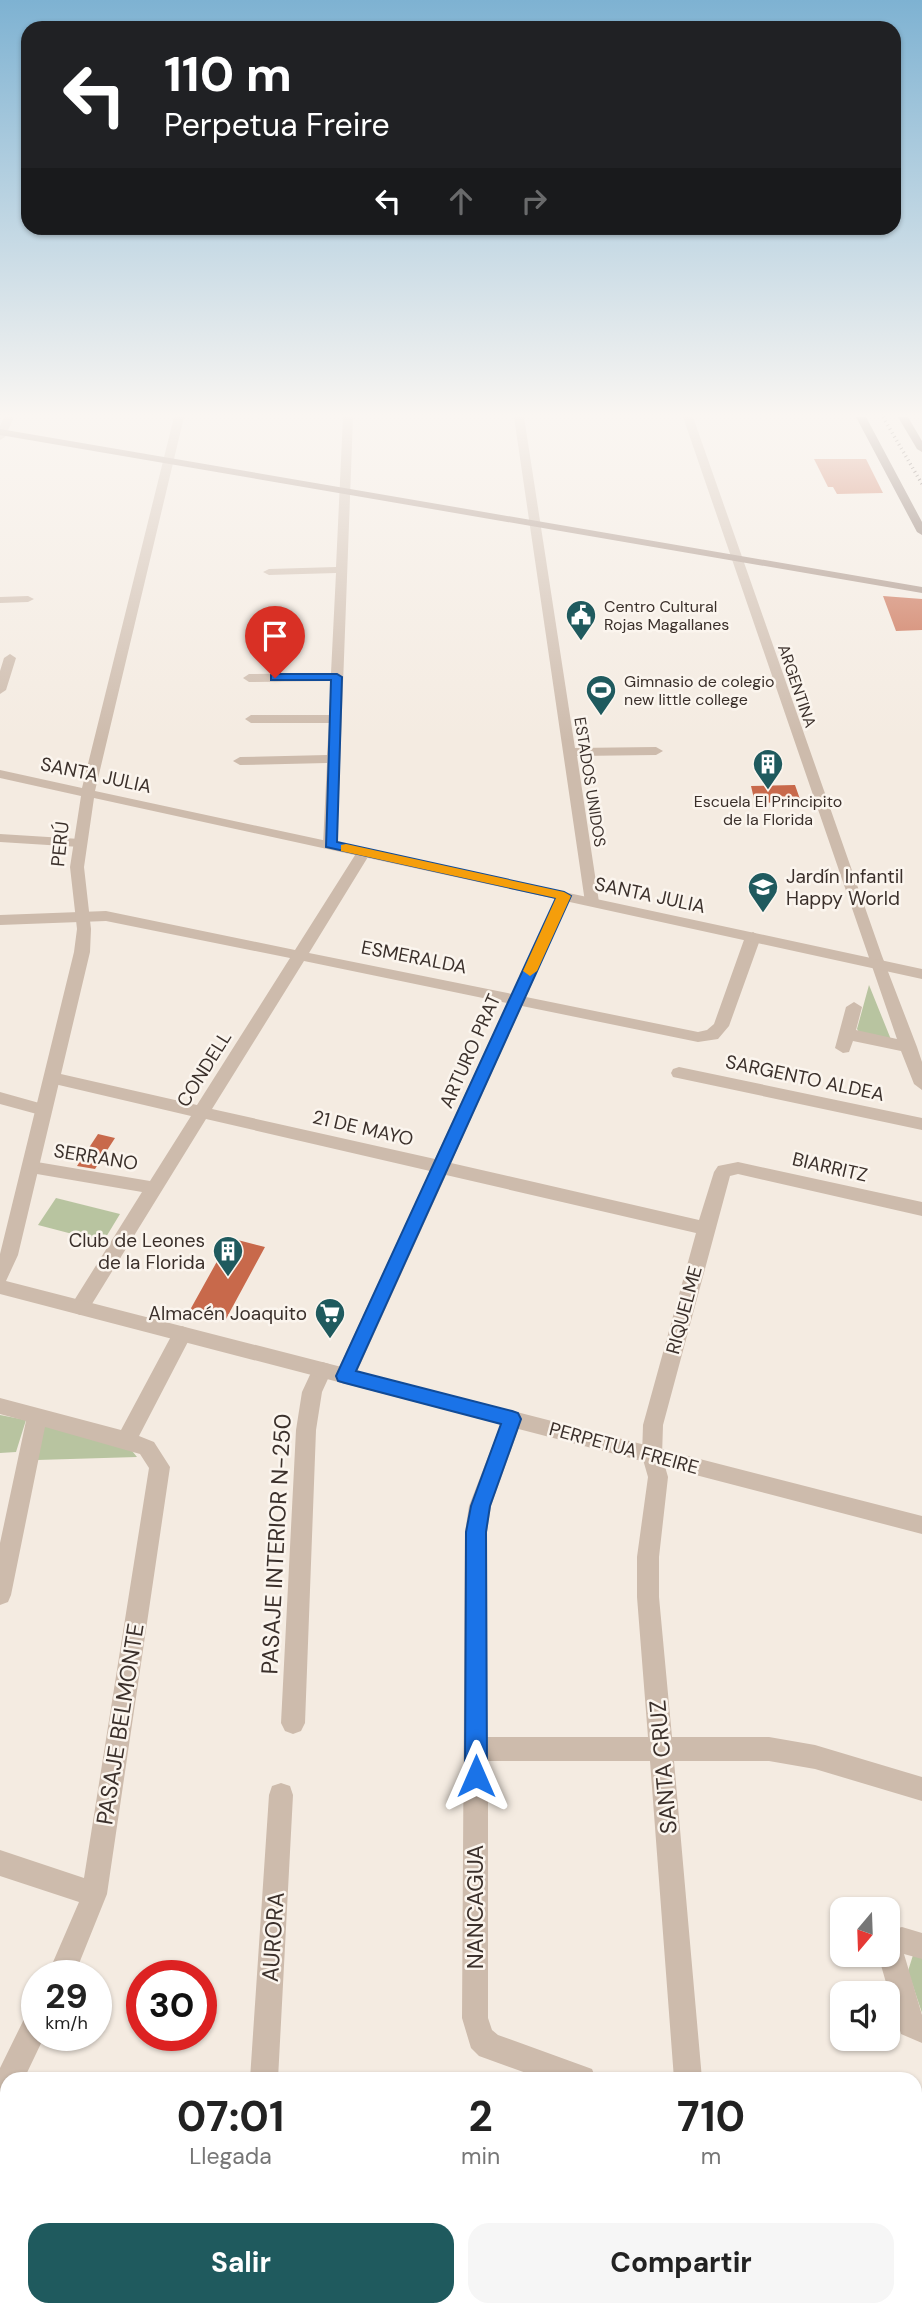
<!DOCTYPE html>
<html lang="es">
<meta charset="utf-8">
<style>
body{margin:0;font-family:"DM Sans",sans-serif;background:#f6f6f6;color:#222;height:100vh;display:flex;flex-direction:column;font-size:26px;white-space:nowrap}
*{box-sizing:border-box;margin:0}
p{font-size:23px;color:#767676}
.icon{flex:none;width:38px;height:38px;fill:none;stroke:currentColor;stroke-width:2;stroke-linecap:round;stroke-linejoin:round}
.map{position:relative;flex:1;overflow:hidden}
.sheet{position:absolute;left:0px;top:2072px;width:922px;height:245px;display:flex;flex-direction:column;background:#fff;border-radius:21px 21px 0 0;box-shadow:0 2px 5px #0004}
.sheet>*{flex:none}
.top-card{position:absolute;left:21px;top:21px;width:880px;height:214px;border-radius:21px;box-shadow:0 2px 5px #0004;background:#202124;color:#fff;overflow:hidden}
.needle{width:46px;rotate:199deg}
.controls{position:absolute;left:830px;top:1897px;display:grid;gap:14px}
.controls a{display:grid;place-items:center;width:70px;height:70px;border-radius:14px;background:#fff;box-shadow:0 2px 5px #0004;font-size:35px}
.speed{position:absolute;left:21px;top:1960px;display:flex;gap:14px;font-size:35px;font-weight:700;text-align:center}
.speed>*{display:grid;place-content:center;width:91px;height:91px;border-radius:50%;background:#fff;box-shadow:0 2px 5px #0004;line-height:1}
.speed small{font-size:18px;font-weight:400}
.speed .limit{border:10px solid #d22;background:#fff;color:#111}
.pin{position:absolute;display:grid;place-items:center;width:60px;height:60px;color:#fff;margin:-72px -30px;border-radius:50% 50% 50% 0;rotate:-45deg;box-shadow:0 0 7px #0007}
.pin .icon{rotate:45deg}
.me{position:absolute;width:77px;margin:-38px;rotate:0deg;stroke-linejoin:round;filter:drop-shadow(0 0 5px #0008)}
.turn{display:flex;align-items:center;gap:24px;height:147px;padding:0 28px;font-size:32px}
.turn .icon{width:91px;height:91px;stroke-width:2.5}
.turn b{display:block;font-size:49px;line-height:60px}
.lanes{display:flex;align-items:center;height:66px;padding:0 28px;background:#0003;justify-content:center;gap:35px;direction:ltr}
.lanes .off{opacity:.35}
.eta{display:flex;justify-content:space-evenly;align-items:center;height:119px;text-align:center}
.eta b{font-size:42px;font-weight:700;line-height:49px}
.button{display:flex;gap:14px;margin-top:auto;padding:14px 28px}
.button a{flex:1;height:80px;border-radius:21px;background:#1f5a5e;color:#fff;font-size:28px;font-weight:700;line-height:80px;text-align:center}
.button a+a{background:#f6f6f6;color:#222}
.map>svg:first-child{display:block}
.green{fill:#b8c4a0}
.building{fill:#c8694b}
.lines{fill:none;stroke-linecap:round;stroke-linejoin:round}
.minor{fill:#cdbbac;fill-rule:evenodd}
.tertiary{fill:#cdbbac;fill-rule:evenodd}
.secondary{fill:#a18a7d;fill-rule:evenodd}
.primary{fill:#7d675c;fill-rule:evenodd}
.rail{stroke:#3b302b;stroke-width:3.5;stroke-dasharray:1 3.5;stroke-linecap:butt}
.route{fill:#1a73e8;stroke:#114b97;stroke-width:2}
.slow{fill:#f59e0b}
.labels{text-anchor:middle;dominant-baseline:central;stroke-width:5;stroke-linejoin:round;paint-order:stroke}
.far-poi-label{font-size:16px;fill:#3b302b;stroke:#fbf5ee;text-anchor:start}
.far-street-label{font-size:16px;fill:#3b302b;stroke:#fbf5ee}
.street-label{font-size:19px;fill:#3b302b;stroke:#fbf5ee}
.poi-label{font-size:19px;fill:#3b302b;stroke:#fbf5ee;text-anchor:end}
.near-street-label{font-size:23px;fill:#3b302b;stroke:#fbf5ee}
</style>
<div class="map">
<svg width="922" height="2317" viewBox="0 0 922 2317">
<rect width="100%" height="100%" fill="#f4ebe1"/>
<path class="green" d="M 869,985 L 892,1042 L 861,1035 L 857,1029 Z
M 56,1198 L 120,1214 L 103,1242 L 38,1225 Z
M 0,1415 L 26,1420 L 16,1452 L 0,1453 Z
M 44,1424 L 128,1446 L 137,1457 L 37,1460 Z
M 914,1952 L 922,1955 L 922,2013 L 908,1971 Z"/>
<path class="building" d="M 814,459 L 866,459 L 883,493 L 837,494 L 833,487 L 828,487 Z
M 883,596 L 922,599 L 922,630 L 896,631 Z
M 795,785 L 801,802 L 755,803 L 751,786 Z
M 98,1134 L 115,1138 L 95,1169 L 77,1166 Z
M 230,1238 L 265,1247 L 226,1319 L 190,1310 Z"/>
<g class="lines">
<path class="minor" d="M 4,417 L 14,417 L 5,437 L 0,440 L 0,426 Z
M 343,417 L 353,417 L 337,845 L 330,849 L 323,845 L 327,763 L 240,765 L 233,761 L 240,757 L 327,755 L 329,723 L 251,723 L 245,719 L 251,715 L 329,715 L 331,681 L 249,682 L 243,678 L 249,674 L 331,673 L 336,573 L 269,575 L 263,572 L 269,569 L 336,567 Z
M 514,417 L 524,417 L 575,748 L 656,747 L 663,751 L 656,755 L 577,756 L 599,902 L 592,906 L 585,902 Z
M 683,417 L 693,417 L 882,956 L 917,1047 L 922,1062 L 922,1090 L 914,1084 L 901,1051 L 853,1041 L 849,1052 L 843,1053 L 835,1048 L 846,1007 L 854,1002 L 862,1007 L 856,1030 L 897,1039 Z
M 0,597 L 28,596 L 34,599 L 28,602 L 0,603 Z
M 10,654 L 16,658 L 6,690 L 0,694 L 0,671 L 4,658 Z
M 0,834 L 80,839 L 87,843 L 80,847 L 0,842 Z
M 364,848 L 371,852 L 309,953 L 512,994 L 557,896 L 564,892 L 571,896 L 526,997 L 698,1032 L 707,1030 L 714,1024 L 745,937 L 753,932 L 761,937 L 729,1026 L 718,1039 L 698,1042 L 522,1006 L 451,1163 L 699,1220 L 714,1172 L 718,1166 L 738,1162 L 922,1202 L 922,1216 L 738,1174 L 730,1176 L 663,1425 L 662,1456 L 668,1477 L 659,1557 L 659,1597 L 672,1737 L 769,1737 L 815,1745 L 922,1777 L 922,1801 L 815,1769 L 769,1761 L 674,1761 L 702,2079 L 674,2079 L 650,1761 L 488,1761 L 488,2018 L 492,2030 L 498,2035 L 592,2069 L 596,2079 L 543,2079 L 479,2056 L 471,2048 L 462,2018 L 465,1532 L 469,1506 L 505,1413 L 512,1410 L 519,1413 L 522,1419 L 491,1506 L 487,1532 L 487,1737 L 648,1737 L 637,1597 L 637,1557 L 648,1477 L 642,1456 L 643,1425 L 696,1233 L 446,1175 L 355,1376 L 352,1382 L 345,1384 L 338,1382 L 335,1376 L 430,1171 L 206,1119 L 87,1312 L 80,1315 L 73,1312 L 70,1307 L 142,1192 L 31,1173 L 25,1171 L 22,1167 L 25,1163 L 31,1161 L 150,1181 L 191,1116 L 46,1082 L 44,1078 L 46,1074 L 52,1072 L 197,1105 L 290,958 L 106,921 L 0,925 L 0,915 L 106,911 L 295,950 L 357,852 ZM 304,961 L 507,1003 L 435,1159 L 212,1109 Z
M 679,1067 L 922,1118 L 922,1130 L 673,1077 L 671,1073 L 673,1069 Z
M 0,1092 L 50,1106 L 52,1110 L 44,1116 L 0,1104 Z
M 182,1326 L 189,1329 L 192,1334 L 139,1436 L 154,1442 L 170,1467 L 107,1894 L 74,1976 L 47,1976 L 79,1902 L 0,1876 L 0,1850 L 84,1878 L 149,1468 L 140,1454 L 45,1427 L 11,1595 L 8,1602 L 0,1605 L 0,1543 L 26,1421 L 0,1414 L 0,1398 L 121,1430 L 175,1329 Z
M 322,1362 L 329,1364 L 332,1370 L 322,1392 L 316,1430 L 305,1723 L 301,1731 L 293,1734 L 285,1731 L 281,1723 L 296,1430 L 302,1392 L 315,1364 Z
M 281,1783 L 290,1786 L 293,1795 L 278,2079 L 250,2079 L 269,1795 L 272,1786 Z
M 902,1927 L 922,1933 L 922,1959 L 904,1954 L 922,2015 L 922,2043 L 901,2034 L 878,1955 L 887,1955 L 887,1931 Z
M 37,2010 L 37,2035 L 45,2035 L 24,2079 L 7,2079 L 7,2109 L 0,2112 L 0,2068 L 27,2013 Z
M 915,2180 L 922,2183 L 922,2211 L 915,2209 Z
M 105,2310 L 135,2310 L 134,2317 L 104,2317 Z
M 648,2310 L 678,2310 L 677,2317 L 647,2317 Z"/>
<path class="tertiary" d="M 174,417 L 184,417 L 95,791 L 922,969 L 922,979 L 94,798 L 84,867 L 91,929 L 90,952 L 18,1255 L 6,1281 L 922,1516 L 922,1534 L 0,1294 L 0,1254 L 74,952 L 77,929 L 70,867 L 81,796 L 0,778 L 0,770 L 82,788 Z
M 350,2310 L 380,2310 L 380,2317 L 350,2317 Z"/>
<path class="secondary" d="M 0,429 L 922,587 L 922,593 L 0,435 Z
M 0,2099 L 7,2102 L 7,2130 L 0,2127 Z
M 510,2310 L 555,2310 L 558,2317 L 513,2317 Z"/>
<path class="primary" d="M 856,417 L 866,417 L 922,522 L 922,535 L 917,532 Z
M 898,417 L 908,417 L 922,441 L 922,452 L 917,449 Z"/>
<path class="rail" d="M 883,417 L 922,484"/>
</g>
<linearGradient id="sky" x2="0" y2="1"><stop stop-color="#7eb2d2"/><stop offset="0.56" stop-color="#faf6f2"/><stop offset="1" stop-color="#faf6f2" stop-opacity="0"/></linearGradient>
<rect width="922" height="741" fill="url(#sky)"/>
<path class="route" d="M 275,674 L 337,674 L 342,677 L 337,842 L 564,892 L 571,896 L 356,1371 L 512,1411 L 518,1413 L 521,1419 L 490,1506 L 486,1532 L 487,1776 L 483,1784 L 476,1787 L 468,1784 L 465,1776 L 466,1532 L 471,1506 L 501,1424 L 345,1383 L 338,1381 L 336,1376 L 556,898 L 326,847 L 331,680 L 271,680 L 271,675 Z"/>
<path class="slow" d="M 346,844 L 564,892 L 571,896 L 537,971 L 530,976 L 523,971 L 556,898 L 341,851 L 341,845 Z"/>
<defs>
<g id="civic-pin" transform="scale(1.575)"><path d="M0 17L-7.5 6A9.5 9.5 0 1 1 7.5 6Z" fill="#1f5a5e" stroke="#fbf5ee"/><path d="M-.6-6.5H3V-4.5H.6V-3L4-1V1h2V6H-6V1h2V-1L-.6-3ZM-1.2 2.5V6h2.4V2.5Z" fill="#fff"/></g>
<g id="stadium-pin" transform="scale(1.575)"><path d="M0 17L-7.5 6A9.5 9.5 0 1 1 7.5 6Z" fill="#1f5a5e" stroke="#fbf5ee"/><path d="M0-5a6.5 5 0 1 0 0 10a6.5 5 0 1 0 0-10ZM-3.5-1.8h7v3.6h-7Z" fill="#fff"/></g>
<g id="building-pin" transform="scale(1.575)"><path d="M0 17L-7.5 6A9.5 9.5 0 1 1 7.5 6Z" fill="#1f5a5e" stroke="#fbf5ee"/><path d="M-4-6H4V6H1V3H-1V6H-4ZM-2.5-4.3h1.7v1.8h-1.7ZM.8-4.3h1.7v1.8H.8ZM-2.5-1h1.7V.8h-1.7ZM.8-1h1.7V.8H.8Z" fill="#fff"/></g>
<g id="school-pin" transform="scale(1.575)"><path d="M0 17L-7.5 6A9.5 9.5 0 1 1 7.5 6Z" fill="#1f5a5e" stroke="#fbf5ee"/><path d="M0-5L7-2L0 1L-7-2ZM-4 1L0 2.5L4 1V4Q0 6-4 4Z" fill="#fff"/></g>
<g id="supermarket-pin" transform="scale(1.575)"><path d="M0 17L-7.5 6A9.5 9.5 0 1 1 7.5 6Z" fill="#1f5a5e" stroke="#fbf5ee"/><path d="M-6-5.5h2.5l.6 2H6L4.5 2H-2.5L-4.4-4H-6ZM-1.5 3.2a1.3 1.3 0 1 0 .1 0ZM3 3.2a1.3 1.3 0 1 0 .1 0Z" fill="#fff"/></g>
</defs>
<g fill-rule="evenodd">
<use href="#civic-pin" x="581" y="615"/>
<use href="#stadium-pin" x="601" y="690"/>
<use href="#building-pin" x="768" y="764"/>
<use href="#school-pin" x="763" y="887"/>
<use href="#building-pin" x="228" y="1251"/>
<use href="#supermarket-pin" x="330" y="1313"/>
</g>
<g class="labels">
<g class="far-poi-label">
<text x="604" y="606">Centro Cultural<tspan x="604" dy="18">Rojas Magallanes</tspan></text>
<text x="624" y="681">Gimnasio de colegio<tspan x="624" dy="18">new little college</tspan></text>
<text x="768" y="801" text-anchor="middle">Escuela El Principito<tspan x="768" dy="18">de la Florida</tspan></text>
</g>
<g class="far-street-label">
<text transform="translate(797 686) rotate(71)">ARGENTINA</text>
<text transform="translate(590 782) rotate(81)">ESTADOS UNIDOS</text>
</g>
<g class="street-label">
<text transform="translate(96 775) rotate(12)">SANTA JULIA</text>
<text transform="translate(60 844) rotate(-84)">PERÚ</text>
<text transform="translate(650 895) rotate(12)">SANTA JULIA</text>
<text transform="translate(414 957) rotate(11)">ESMERALDA</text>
<text transform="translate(470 1051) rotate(-66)">ARTURO PRAT</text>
<text transform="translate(204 1069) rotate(-58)">CONDELL</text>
<text transform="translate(805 1078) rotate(12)">SARGENTO ALDEA</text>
<text transform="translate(363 1128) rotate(13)">21 DE MAYO</text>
<text transform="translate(96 1157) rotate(9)">SERRANO</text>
<text transform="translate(830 1167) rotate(13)">BIARRITZ</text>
<text transform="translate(684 1310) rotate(-75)">RIQUELME</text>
<text transform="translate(624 1448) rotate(15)">PERPETUA FREIRE</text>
</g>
<g class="poi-label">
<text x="786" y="876" text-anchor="start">Jardín Infantil<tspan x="786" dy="22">Happy World</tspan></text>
<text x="205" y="1240">Club de Leones<tspan x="205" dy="22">de la Florida</tspan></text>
<text x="307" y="1313">Almacén Joaquito</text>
</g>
<g class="near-street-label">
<text transform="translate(276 1544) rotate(-87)">PASAJE INTERIOR N-250</text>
<text transform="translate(120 1724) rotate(-81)">PASAJE BELMONTE</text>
<text transform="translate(663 1767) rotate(-95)">SANTA CRUZ</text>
<text transform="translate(475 1907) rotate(-90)">NANCAGUA</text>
<text transform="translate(273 1937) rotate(-86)">AURORA</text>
</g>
</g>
</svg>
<div class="controls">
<a><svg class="needle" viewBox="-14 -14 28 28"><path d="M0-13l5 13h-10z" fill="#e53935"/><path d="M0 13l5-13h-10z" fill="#767676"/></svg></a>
<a><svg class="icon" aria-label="sound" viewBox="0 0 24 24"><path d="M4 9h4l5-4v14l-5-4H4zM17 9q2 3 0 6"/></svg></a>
</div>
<div class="speed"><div>29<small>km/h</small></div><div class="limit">30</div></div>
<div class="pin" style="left:275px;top:678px;background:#d93025"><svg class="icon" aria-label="arrive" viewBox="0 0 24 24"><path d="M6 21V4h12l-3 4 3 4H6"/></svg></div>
<svg class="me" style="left:476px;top:1776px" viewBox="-20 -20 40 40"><path d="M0-17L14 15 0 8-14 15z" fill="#1a73e8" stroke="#fff" stroke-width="4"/></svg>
<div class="top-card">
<div class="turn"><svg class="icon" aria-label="left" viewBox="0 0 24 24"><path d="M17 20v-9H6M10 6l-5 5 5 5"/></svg><div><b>110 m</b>Perpetua Freire</div></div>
<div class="lanes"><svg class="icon" aria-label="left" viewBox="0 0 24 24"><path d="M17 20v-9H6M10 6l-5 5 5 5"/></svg><svg class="icon off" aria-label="ahead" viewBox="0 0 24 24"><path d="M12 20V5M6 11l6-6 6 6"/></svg><svg class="icon off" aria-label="right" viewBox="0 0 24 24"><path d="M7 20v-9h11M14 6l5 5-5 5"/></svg></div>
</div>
<section class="sheet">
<div class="eta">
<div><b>07:01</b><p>Llegada</p></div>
<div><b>2</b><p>min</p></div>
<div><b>710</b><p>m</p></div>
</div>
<div class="button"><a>Salir</a><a>Compartir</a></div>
</section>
</div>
